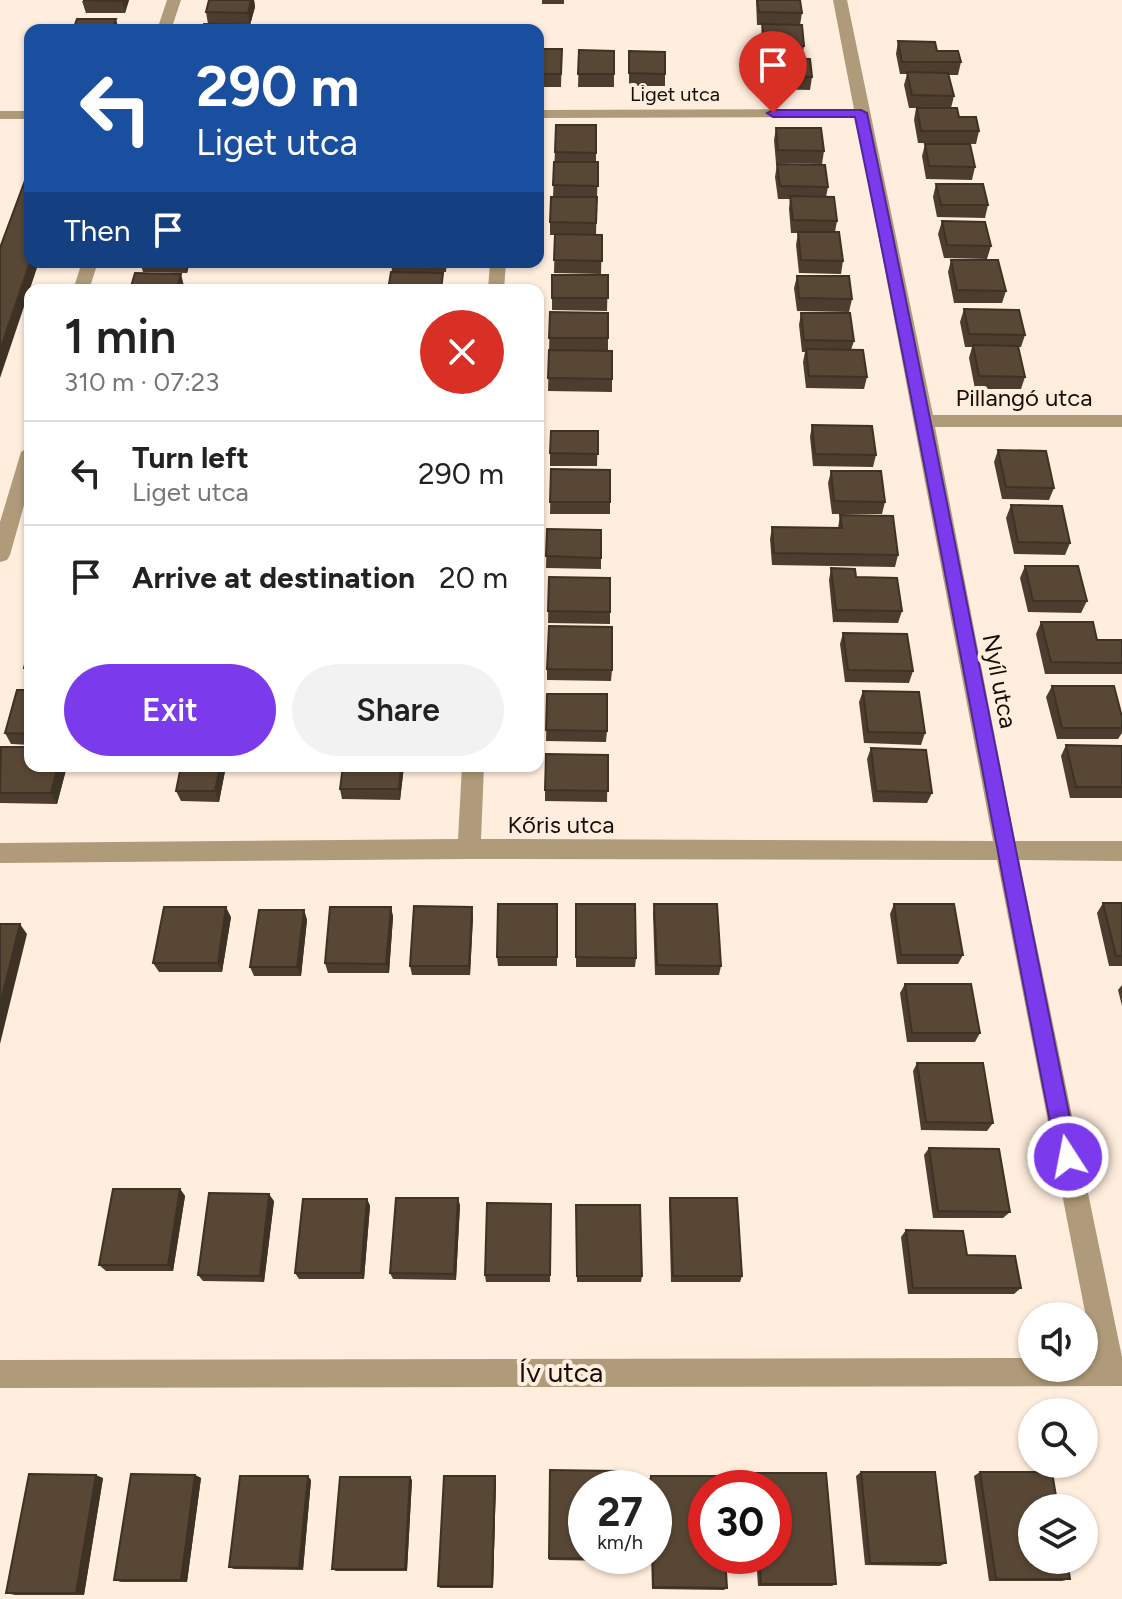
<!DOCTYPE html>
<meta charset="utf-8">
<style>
body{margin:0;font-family:Figtree,sans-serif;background:#f2f2f2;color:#222;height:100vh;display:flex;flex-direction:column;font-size:30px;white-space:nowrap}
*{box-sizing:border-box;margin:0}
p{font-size:26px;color:#767676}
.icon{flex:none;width:44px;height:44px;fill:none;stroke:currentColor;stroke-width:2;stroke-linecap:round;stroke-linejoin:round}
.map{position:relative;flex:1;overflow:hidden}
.sheet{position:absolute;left:24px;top:284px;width:520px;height:488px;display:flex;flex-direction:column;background:#fff;border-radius:16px;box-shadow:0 2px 6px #0004}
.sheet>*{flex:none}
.top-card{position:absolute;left:24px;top:24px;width:520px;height:244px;border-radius:16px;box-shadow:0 2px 6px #0004;background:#1a4fa0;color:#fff;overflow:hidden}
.tools{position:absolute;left:1018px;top:1302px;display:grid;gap:16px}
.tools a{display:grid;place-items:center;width:80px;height:80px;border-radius:50%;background:#fff;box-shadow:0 2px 6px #0004;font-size:40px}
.speed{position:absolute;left:568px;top:1470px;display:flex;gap:16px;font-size:40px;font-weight:700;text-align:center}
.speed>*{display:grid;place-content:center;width:104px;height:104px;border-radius:50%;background:#fff;box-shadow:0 2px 6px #0004;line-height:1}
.speed small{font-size:20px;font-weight:400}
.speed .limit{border:12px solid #d22;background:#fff;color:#111}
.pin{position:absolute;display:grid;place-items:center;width:68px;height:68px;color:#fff;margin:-82px -34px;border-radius:50% 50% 50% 0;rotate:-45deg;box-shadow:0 0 8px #0007}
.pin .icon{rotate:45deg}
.me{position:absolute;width:88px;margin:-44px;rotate:349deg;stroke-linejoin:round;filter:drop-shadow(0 0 6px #0008)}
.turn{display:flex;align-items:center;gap:28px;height:168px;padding:0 40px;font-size:36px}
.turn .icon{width:104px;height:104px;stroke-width:2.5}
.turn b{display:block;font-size:56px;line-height:68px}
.then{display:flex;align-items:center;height:76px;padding:0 40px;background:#0003;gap:16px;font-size:30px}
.round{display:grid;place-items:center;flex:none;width:84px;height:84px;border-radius:42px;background:#f2f2f2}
.headline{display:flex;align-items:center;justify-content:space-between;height:136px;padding:0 40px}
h1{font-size:48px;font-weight:600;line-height:60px}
.cta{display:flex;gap:16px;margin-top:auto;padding:16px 40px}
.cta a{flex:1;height:92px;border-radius:48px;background:#7c3aed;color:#fff;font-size:32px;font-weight:600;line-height:92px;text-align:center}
.cta a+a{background:#f2f2f2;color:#222}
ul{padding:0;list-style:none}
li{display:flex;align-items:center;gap:24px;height:104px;padding:0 40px;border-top:2px solid #e0e0e0}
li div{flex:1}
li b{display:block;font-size:30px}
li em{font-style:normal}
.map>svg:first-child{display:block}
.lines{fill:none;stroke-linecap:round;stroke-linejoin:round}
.minor{fill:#af9a79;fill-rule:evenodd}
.wall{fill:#4c3d2e}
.shaded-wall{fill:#3e3225}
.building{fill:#584735;stroke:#3e3225;stroke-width:2}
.route{fill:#7c3aed;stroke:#51269a;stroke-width:2}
.labels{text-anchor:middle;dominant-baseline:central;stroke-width:8;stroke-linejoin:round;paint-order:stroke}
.far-street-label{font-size:20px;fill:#150e07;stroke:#fed}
.street-label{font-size:24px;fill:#150e07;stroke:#fed}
.near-street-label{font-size:28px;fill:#150e07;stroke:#fed}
</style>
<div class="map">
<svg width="1122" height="1599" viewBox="0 0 1122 1599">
<rect width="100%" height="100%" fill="#fed"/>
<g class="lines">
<path class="minor" d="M 167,0 L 181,0 L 171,30 L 157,30 Z
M 833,0 L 847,0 L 933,415 L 1122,415 L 1122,427 L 935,427 L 1015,841 L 1122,841 L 1122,861 L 1019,860 L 1122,1357 L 1122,1386 L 0,1388 L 0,1360 L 1032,1358 L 1032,1368 L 1084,1368 L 1084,1358 L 1094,1358 L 997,860 L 469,859 L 0,863 L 0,843 L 458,839 L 462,766 L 484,766 L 481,839 L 993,841 L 856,117 L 538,118 L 538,110 L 854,109 Z
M 0,111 L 30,111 L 30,119 L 0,119 Z
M 82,262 L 98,262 L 89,290 L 73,290 Z
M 490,262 L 506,262 L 504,290 L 488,290 Z
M 30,446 L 30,484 L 10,555 L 7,560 L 0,562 L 0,522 L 21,452 Z"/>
</g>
<path class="wall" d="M 129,0 L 125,13 L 86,13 L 82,1 Z
M 209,0 L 254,0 L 255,7 L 250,25 L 245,25 L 246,30 L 202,30 L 208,24 L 206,12 Z
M 542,0 L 564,0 L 564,4 L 542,4 Z
M 756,0 L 800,0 L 802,13 L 800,25 L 804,46 L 802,58 L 763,58 L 761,37 L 762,25 L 757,25 Z
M 898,41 L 937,51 L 961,62 L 958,75 L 948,75 L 954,96 L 951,108 L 959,117 L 979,131 L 976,144 L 918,143 L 914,120 L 916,108 L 909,108 L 904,85 L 907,74 L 900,74 L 896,54 Z
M 538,49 L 562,49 L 561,87 L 538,87 Z
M 579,50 L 614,51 L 614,87 L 578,87 Z
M 629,51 L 665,74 L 665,86 L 629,86 Z
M 763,58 L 812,77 L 810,90 L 764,89 L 762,71 Z
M 556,125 L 596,125 L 596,162 L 598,162 L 596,235 L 602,235 L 601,274 L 554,273 L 555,235 L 550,235 L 550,222 L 553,197 Z
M 776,128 L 824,151 L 822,164 L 776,163 L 774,140 Z
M 925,144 L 975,167 L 972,180 L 926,179 L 922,156 Z
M 777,164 L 828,187 L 826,197 L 837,221 L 835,232 L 843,261 L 841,274 L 799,273 L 796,245 L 798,233 L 791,233 L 789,209 L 790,199 L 778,199 L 775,177 Z
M 936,184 L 988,205 L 985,218 L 937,217 L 933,197 Z
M 942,221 L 991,246 L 987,259 L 944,258 L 938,234 Z
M 951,260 L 1006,291 L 1002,303 L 954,303 L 948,272 Z
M 140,262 L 190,262 L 187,273 L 143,272 Z
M 391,262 L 447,262 L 446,272 L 392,272 Z
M 552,275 L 608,275 L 607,311 L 552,310 Z
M 797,276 L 852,299 L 849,312 L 797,311 L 794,288 Z
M 964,309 L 1025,335 L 1021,347 L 1018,347 L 1025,377 L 1021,389 L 975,389 L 969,358 L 972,347 L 965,347 L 960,322 Z
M 550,312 L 608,313 L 608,351 L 612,351 L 612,392 L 548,391 Z
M 801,313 L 854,341 L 851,350 L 867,377 L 864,389 L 806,388 L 803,362 L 805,352 L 802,352 L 799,325 Z
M 812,425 L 876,455 L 873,467 L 813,466 L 810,437 Z
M 598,431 L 597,466 L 550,466 L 550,453 Z
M 998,450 L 1054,488 L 1049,500 L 1002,499 L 994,462 Z
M 551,469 L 610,470 L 610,514 L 550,514 Z
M 831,471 L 885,502 L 882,514 L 832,514 L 828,483 Z
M 1011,505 L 1070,543 L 1065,555 L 1014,554 L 1006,518 Z
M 840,515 L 898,555 L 895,567 L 772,565 L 770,539 L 772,527 L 838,528 Z
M 547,529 L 601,530 L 601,569 L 546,568 Z
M 1025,566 L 1087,601 L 1081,613 L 1028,612 L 1020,578 Z
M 831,568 L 856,577 L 902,611 L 898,623 L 833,622 L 829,580 Z
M 549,577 L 610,612 L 610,624 L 548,623 Z
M 1041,622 L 1097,640 L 1122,640 L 1122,674 L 1045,674 L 1036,634 Z
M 843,633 L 913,671 L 909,683 L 845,682 L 840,644 Z
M 30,646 L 30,680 L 24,668 Z
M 547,669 L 612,670 L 611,681 L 547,680 Z
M 1052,686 L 1122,717 L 1122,733 L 1118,739 L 1057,739 L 1046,697 Z
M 30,690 L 30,745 L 11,744 L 5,733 Z
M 863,691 L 925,733 L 921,745 L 864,743 L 859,702 Z
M 547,694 L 607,731 L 606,742 L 546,741 Z
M 1066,745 L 1122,746 L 1122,798 L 1070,798 L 1061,756 Z
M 871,748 L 932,793 L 927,803 L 873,802 L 867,759 Z
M 0,751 L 67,766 L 57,804 L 0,803 Z
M 608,755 L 607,802 L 545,801 L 545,790 Z
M 226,766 L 219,802 L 181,801 L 176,791 Z
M 343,766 L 404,766 L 400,800 L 342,799 L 340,789 Z
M 1103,903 L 1122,903 L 1122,966 L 1109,966 L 1097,913 Z
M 557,904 L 557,966 L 498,966 L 497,957 Z
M 576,904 L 636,958 L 635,967 L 576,967 Z
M 654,904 L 721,966 L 719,975 L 655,975 L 653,914 Z
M 894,904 L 963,955 L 958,964 L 897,964 L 890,914 Z
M 391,907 L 393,917 L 389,973 L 328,973 L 325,963 Z
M 472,907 L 473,917 L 470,975 L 412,975 L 410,966 Z
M 304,910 L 307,920 L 301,976 L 254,976 L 250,967 Z
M 231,917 L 222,972 L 159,972 L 153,963 Z
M 905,984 L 980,1033 L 975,1042 L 907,1042 L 900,993 Z
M 1122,985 L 1122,1006 L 1118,990 Z
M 917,1063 L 993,1123 L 987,1131 L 921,1130 L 913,1071 Z
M 929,1148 L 1010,1212 L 1003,1218 L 933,1218 L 924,1155 Z
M 180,1189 L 185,1196 L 173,1271 L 106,1271 L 99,1265 Z
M 670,1198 L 742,1276 L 740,1282 L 671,1282 L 669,1204 Z
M 367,1199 L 370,1206 L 364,1279 L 299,1279 L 295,1273 Z
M 274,1201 L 264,1282 L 203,1281 L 198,1275 Z
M 551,1204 L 550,1282 L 486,1282 L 485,1275 Z
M 460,1205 L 456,1280 L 393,1279 L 390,1273 Z
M 576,1205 L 642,1276 L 641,1282 L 577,1282 Z
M 906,1230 L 967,1255 L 1021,1288 L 1014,1294 L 908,1294 L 901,1237 Z
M 550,1470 L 619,1559 L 618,1561 L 549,1560 Z
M 861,1472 L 946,1563 L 940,1566 L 865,1565 L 856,1476 Z
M 980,1472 L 1070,1579 L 1062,1581 L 989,1581 L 974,1476 Z
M 753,1473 L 826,1473 L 836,1584 L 832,1586 L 758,1586 L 756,1556 L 774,1556 L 774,1488 L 751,1488 L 750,1476 Z
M 195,1475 L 201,1478 L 187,1582 L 121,1582 L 114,1580 Z
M 651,1476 L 727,1588 L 724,1590 L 652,1589 L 651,1556 L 654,1556 L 654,1488 L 649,1488 L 649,1479 Z
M 103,1478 L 84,1595 L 15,1595 L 6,1593 Z
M 311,1480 L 303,1570 L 234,1569 L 229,1567 Z
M 412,1480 L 407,1571 L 336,1571 L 332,1569 Z
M 496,1480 L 493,1588 L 440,1588 L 438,1586 Z"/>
<path class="shaded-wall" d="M 122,0 L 129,0 L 125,13 Z
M 251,0 L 254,0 L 255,7 L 250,25 L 248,13 Z
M 116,19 L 119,30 L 112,30 Z
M 30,262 L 39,262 L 0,378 L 0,350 Z
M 184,262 L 190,262 L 187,273 Z
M 181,274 L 184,286 L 183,290 L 176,290 Z
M 58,766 L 67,766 L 57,804 L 51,793 Z
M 220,766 L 226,766 L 219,802 L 215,791 Z
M 401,766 L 404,766 L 400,800 L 399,789 Z
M 226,907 L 231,917 L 222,972 L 218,963 Z
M 391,907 L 393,917 L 389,973 L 386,964 Z
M 472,907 L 473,917 L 470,975 L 469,966 Z
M 304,910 L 307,920 L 301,976 L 297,967 Z
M 20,924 L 27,934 L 0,1044 L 0,1005 Z
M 180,1189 L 185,1196 L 173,1271 L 168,1265 Z
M 269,1194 L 274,1201 L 264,1282 L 260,1276 Z
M 458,1198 L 460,1205 L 456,1280 L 454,1274 Z
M 367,1199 L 370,1206 L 364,1279 L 361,1273 Z
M 96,1475 L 103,1478 L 84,1595 L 76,1593 Z
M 195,1475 L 201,1478 L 187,1582 L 181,1580 Z
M 308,1476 L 311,1480 L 303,1570 L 299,1568 Z
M 495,1476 L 496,1480 L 493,1588 L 492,1586 Z
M 410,1477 L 412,1480 L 407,1571 L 405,1569 Z"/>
<path class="building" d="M 83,0 L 122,0 L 121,1 Z
M 209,0 L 251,0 L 248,13 L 206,12 Z
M 757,0 L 800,0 L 802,13 L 759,12 Z
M 77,19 L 116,19 L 112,30 L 73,30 Z
M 204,24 L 245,25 L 243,30 L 202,30 Z
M 762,24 L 802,25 L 804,46 L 765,45 Z
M 898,41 L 935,42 L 937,51 L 958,51 L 961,62 L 902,62 Z
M 538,49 L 562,49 L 561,74 L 538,74 Z
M 579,50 L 614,51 L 614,74 L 578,74 Z
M 629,51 L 665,52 L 665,74 L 629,73 Z
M 763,58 L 810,59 L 812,77 L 765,76 Z
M 907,72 L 948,73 L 954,96 L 912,95 Z
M 917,108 L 957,108 L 959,117 L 976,117 L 979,131 L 921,131 Z
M 556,125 L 596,125 L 596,153 L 555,152 Z
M 776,128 L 821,128 L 824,151 L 778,150 Z
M 925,144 L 970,144 L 975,167 L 929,166 Z
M 554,162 L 598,162 L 598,186 L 553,185 Z
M 777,164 L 825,165 L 828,187 L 780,186 Z
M 30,167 L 30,262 L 0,350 L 0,248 Z
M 936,184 L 983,184 L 988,205 L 941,205 Z
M 790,196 L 834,197 L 837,221 L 793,220 Z
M 551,197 L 597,197 L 596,223 L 550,222 Z
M 942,221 L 985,222 L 991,246 L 947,245 Z
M 798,232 L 839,232 L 843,261 L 801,260 Z
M 555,234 L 602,235 L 602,261 L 554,260 Z
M 951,260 L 998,260 L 1006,291 L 957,290 Z
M 391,272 L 443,273 L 441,290 L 388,290 Z
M 135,273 L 181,274 L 176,290 L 130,290 Z
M 552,275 L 608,275 L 608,298 L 552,298 Z
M 797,276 L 849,276 L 852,299 L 799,298 Z
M 964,309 L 1019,310 L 1025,335 L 969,334 Z
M 550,312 L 608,313 L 608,338 L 549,338 Z
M 801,313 L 850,313 L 854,341 L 804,340 Z
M 973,345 L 1018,346 L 1025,377 L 979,376 Z
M 806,349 L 863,350 L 867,377 L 809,376 Z
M 549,350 L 612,351 L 612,379 L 548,378 Z
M 812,425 L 872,426 L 876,455 L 815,454 Z
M 551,431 L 598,431 L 598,454 L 550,453 Z
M 998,450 L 1046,451 L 1054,488 L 1006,487 Z
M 551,469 L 610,470 L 610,502 L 550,502 Z
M 831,471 L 881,471 L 885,502 L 834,501 Z
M 1011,505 L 1062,506 L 1070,543 L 1018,542 Z
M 840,515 L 893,516 L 898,555 L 774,553 L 772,527 L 842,528 Z
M 547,529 L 601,530 L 601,558 L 546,556 Z
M 1025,566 L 1078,566 L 1087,601 L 1033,601 Z
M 831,568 L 855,569 L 856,577 L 897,578 L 902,611 L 836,610 Z
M 549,577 L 610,578 L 610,612 L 548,611 Z
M 1041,622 L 1093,622 L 1097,640 L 1122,640 L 1122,663 L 1051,662 Z
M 549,626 L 612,627 L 612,670 L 547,669 Z
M 843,633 L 907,634 L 913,671 L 848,670 Z
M 30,646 L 30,668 L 24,668 Z
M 1052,686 L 1114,686 L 1122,717 L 1122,728 L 1062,728 Z
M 17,690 L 30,690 L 30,734 L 5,733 Z
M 863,691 L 919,692 L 925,733 L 868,732 Z
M 547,694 L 607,694 L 607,731 L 546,730 Z
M 1066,745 L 1122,746 L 1122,787 L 1076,787 Z
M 1,747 L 30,747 L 30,766 L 58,766 L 51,793 L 0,793 Z
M 871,748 L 926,750 L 932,793 L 876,791 Z
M 546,754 L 608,755 L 608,791 L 545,790 Z
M 181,766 L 220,766 L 215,791 L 176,791 Z
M 343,766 L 401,766 L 399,789 L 340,789 Z
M 1103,903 L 1122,903 L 1122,956 L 1116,956 Z
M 498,904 L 557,904 L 557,957 L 497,957 Z
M 576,904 L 635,904 L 636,958 L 576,957 Z
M 654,904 L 717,904 L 721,966 L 657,965 Z
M 894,904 L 954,904 L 963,955 L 901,955 Z
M 414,906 L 472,907 L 469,966 L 410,966 Z
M 164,907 L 226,907 L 218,963 L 153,963 Z
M 330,907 L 391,907 L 386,964 L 325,963 Z
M 259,910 L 304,910 L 297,967 L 250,967 Z
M 0,924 L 20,924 L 0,1005 Z
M 905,984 L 971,984 L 980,1033 L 912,1033 Z
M 917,1063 L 983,1063 L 993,1123 L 926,1122 Z
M 929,1148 L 999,1149 L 1010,1212 L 938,1211 Z
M 113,1189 L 180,1189 L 168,1265 L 99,1265 Z
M 209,1193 L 269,1194 L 260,1276 L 198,1275 Z
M 396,1198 L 458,1198 L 454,1274 L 390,1273 Z
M 670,1198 L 737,1198 L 742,1276 L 673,1276 Z
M 303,1199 L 367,1199 L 361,1273 L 295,1273 Z
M 487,1203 L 551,1204 L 550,1275 L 485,1275 Z
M 576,1205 L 640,1205 L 642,1276 L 577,1276 Z
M 906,1230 L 963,1231 L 967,1255 L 1015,1256 L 1021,1288 L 913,1288 Z
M 550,1470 L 617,1471 L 618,1488 L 586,1488 L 586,1556 L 619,1556 L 619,1559 L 549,1558 Z
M 861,1472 L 935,1472 L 946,1563 L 870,1563 Z
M 980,1472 L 1052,1472 L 1058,1508 L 1032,1508 L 1032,1560 L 1067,1560 L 1070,1579 L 996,1579 Z
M 753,1473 L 826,1473 L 836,1584 L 761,1584 L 759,1556 L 774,1556 L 774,1488 L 754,1488 Z
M 29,1474 L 96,1475 L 76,1593 L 6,1593 Z
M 131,1474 L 195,1475 L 181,1580 L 114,1580 Z
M 240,1476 L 308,1476 L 299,1568 L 229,1567 Z
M 444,1476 L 495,1476 L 492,1586 L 438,1586 Z
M 651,1476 L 721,1476 L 721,1488 L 706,1488 L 706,1556 L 725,1556 L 727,1588 L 653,1587 L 654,1488 L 651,1488 Z
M 340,1477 L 410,1477 L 405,1569 L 332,1569 Z"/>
<path class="route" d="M 861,110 L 867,113 C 941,460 1006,809 1078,1157 L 1075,1164 L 1068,1167 L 1060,1164 L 1057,1157 C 988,810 927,463 855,117 L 773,117 L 767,113 L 773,110 Z"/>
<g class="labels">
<g class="far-street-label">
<text x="675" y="94">Liget utca</text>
</g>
<g class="street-label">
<text x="1024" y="397">Pillangó utca</text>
<text transform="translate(1000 681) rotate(79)">Nyíl utca</text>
<text x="561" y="824">Kőris utca</text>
</g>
<g class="near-street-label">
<text x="561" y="1372">Ív utca</text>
</g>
</g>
</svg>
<div class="tools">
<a><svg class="icon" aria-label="sound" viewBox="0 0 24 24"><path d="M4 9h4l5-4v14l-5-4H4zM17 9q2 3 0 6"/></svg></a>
<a><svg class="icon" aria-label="search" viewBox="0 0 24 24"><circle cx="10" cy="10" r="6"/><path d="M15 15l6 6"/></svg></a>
<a><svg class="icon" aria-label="layers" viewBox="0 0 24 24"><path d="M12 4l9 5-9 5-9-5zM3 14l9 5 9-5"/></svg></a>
</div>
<div class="speed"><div>27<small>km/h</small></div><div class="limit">30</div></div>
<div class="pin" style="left:773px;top:113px;background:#d93025"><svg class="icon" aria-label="arrive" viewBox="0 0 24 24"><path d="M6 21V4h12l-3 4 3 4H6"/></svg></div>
<svg class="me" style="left:1068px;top:1157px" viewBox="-20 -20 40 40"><circle r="17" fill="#7c3aed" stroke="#fff" stroke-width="3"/><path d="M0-11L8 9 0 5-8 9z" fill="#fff"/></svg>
<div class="top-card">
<div class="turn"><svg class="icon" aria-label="left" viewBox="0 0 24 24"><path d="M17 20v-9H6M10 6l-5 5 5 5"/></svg><div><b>290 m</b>Liget utca</div></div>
<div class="then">Then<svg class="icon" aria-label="arrive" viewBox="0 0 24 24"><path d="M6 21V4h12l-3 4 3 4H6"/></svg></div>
</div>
<section class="sheet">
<div class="headline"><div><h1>1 min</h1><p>310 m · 07:23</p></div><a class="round" style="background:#d93025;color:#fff"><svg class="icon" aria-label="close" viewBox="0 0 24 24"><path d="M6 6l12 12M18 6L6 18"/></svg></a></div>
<ul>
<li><svg class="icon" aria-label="left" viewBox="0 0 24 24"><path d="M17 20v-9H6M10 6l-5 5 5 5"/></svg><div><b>Turn left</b><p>Liget utca</p></div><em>290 m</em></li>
<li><svg class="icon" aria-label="arrive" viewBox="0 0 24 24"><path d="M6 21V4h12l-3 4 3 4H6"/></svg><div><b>Arrive at destination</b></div><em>20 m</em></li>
</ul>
<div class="cta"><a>Exit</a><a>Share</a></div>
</section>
</div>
